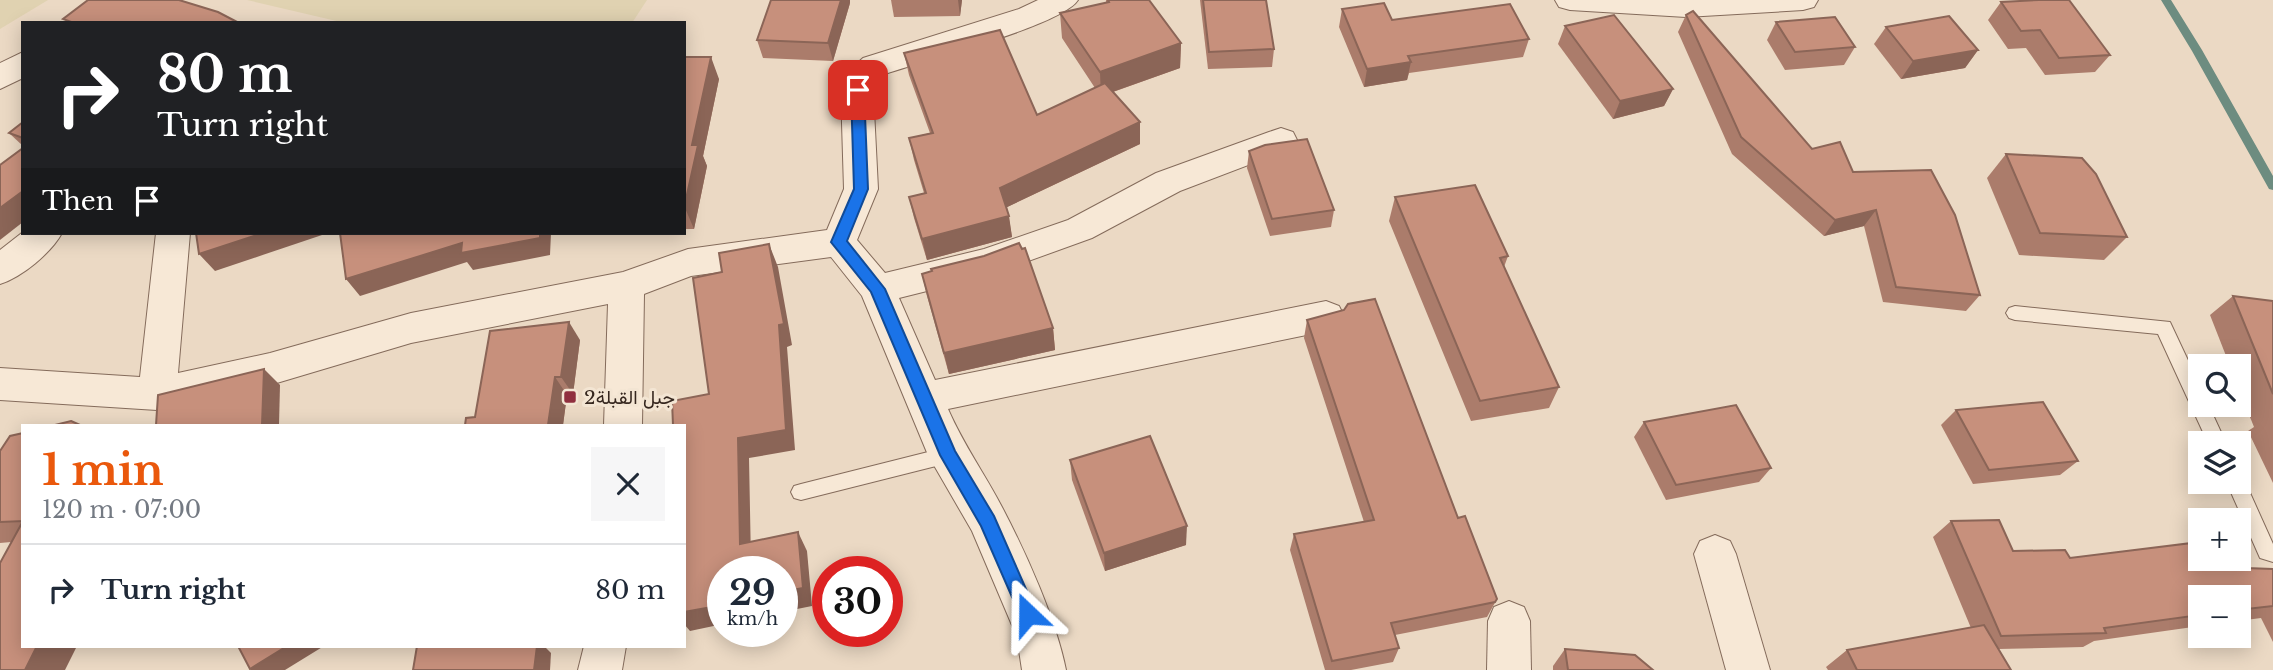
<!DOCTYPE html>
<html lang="en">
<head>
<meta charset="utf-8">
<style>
	body { margin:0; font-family:"Libre Baskerville",Vazirmatn,serif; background:#f6f6f7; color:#1f2937; height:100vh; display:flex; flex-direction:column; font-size:26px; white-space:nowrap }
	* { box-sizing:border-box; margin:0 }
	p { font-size:23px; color:#747a83 }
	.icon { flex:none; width:38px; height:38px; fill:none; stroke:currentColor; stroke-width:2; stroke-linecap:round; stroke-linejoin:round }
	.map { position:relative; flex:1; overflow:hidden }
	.details { position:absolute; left:21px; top:424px; width:665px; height:224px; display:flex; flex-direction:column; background:#fff; border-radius:0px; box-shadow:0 4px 18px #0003 }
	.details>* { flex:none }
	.guide { position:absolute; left:21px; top:21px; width:665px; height:214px; border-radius:0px; box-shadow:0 4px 18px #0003; background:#202124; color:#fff; overflow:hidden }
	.tools { position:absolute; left:2188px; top:354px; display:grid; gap:14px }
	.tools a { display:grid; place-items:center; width:63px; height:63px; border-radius:0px; background:#fff; box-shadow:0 4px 18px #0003; font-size:35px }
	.speed { position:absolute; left:707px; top:556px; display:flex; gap:14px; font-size:35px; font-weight:700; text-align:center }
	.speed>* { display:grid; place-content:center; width:91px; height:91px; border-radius:50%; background:#fff; box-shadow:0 4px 18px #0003; line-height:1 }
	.speed small { font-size:18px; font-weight:400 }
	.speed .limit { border:10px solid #d22; background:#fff; color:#111 }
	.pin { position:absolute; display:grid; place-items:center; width:60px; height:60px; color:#fff; margin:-30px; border-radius:14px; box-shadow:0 4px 10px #0006 }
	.me { position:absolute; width:77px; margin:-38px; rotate:337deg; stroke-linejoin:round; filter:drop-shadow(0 0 5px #0008) }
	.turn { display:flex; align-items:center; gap:24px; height:147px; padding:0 21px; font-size:32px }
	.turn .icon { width:91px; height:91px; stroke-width:2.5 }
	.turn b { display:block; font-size:49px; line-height:60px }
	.then { display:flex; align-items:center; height:66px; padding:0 21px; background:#0003; gap:14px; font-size:26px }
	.round { display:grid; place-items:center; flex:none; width:74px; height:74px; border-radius:0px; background:#f6f6f7 }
	.headline { display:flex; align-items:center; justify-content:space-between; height:119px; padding:0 21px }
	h1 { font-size:42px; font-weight:700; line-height:52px; color:#ea580c }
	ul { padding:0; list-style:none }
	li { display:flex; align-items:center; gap:21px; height:91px; padding:0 21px; border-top:2px solid #e0e1e3 }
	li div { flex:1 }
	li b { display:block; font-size:26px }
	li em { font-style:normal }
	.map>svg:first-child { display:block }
</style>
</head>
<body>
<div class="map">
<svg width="2273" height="670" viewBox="0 0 2273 670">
	<rect width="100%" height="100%" fill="#ebd9c4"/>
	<!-- farmland -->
	<g fill="#e0d2b1">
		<path d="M 0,0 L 48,0 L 0,29 Z"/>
		<path d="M 247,0 L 647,0 L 632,23 L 345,23 Z"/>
	</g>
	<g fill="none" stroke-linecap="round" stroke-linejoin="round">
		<!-- stream -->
		<path fill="#6d8c80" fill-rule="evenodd" d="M 2161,0 L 2171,0 L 2202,50 L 2273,176 L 2273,190 L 2269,189 L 2192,51 Z"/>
		<!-- lane casing -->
		<g stroke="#846b5b" stroke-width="2">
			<g id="lane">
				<path d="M 2015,306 L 2170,322 L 2200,386 L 2200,404 L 2208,404 L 2226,443 L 2208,443 L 2158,334 L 2015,320 L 2009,318 L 2006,313 L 2009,308 Z"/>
				<path d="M 948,447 L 955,449 L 957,455 L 955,461 L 948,463 L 801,500 L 794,498 L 791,492 L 794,486 L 801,484 Z"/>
				<path d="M 2238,474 L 2242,475 L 2273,544 L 2273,562 L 2260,558 L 2226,481 L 2238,481 Z"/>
			</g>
		</g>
		<!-- street casing -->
		<g stroke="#846b5b" stroke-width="2">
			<g id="street">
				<path d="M 1038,0 L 1078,0 C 1063,25 920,62 885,74 L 876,82 L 873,90 L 878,189 L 857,240 L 885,273 L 984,249 L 1068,220 L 1156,173 L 1269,132 L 1281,128 L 1293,132 L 1297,140 L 1293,148 L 1180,191 L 1092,238 L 987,276 L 899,298 L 935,380 L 1326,301 L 1339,306 L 1344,316 L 1339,326 L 1326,331 L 948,409 C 964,446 985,474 1003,509 C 1027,555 1056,620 1066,670 L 1022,670 L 1017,637 L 972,531 L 928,455 L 862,296 L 831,257 L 691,276 L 644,294 L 642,425 L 604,425 L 608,304 L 411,343 L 270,385 L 157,410 L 0,400 L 0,368 L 140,377 L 156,233 L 190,233 L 178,373 L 270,353 L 411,313 L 623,272 L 688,249 L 827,230 L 844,189 L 841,90 L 852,68 L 863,58 L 1019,9 Z"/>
				<path d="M 1555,0 L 1818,0 L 1814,7 L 1803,10 L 1686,17 L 1570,10 L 1559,7 Z"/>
				<path d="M 23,52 L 23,78 L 0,89 L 0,63 Z"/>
				<path d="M 23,232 L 62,233 C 51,253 22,277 0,284 L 0,250 Z"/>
				<path d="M 1715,535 L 1730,541 L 1736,554 L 1770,670 L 1726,670 L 1694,554 L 1700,541 Z"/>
				<path d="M 1509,601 L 1524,607 L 1530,621 L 1531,670 L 1487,670 L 1488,621 L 1494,607 Z"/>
				<path d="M 584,646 L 626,646 L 622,670 L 578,670 Z"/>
			</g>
		</g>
		<!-- lane -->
		<use href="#lane" fill="#f7e8d6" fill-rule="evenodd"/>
		<!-- street -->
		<use href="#street" fill="#f7e8d6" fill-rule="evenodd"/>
	</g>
	<!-- wall -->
	<g fill="#ab7c6b">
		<path d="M 891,0 L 962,0 L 960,16 L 894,17 Z"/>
		<path d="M 1106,0 L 1149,0 L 1181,43 L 1180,68 L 1113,92 L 1140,144 L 1007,207 L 1012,237 L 927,260 L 914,218 L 909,197 L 924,193 L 914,160 L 909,138 L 930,133 L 909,75 L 904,53 L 1037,115 L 1095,88 L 1062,38 L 1060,13 L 1106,3 Z"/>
		<path d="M 1200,0 L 1266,0 L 1274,49 L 1272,67 L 1208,69 Z"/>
		<path d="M 2001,2 L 2110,55 L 2095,72 L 2045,75 L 2026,48 L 2008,49 L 1988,20 Z"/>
		<path d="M 850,3 L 833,61 L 763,58 L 757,40 Z"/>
		<path d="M 1342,9 L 1392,20 L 1529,39 L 1523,57 L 1409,73 L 1407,80 L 1364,87 L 1339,27 Z"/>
		<path d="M 1686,15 L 1812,149 L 1853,172 L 1980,295 L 1966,311 L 1883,302 L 1864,226 L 1824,236 L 1732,154 L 1678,32 Z"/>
		<path d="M 1776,22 L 1855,47 L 1844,65 L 1785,70 L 1767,40 Z"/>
		<path d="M 1565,26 L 1673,89 L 1664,106 L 1613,119 L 1558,44 Z"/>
		<path d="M 1886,27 L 1978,50 L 1965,68 L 1901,79 L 1874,44 Z"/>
		<path d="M 684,57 L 719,79 L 703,156 L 707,166 L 694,229 L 684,229 Z"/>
		<path d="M 23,122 L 23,146 L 9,133 Z"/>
		<path d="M 1249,151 L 1334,210 L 1331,227 L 1270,236 L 1247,168 Z"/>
		<path d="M 2006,154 L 2127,237 L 2104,260 L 2019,255 L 1987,178 Z"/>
		<path d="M 1395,197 L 1508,256 L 1504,267 L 1559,387 L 1549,408 L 1471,421 L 1389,221 Z"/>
		<path d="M 922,274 L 1053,328 L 1055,350 L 949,374 L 927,296 Z"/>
		<path d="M 2233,296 L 2273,301 L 2273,483 L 2248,431 L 2254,427 L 2238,387 L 2238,366 L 2230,366 L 2210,315 Z"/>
		<path d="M 1307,320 L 1458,518 L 1497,599 L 1487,617 L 1395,635 L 1399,648 L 1393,662 L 1351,670 L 1325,670 L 1290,550 L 1294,534 L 1364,522 L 1304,338 Z"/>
		<path d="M 580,340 L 573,394 L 567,395 L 563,425 L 465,425 Z"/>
		<path d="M 1956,410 L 2078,461 L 2060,475 L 1973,484 L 1941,425 Z"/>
		<path d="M 1644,422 L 1771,468 L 1759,482 L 1666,500 L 1634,437 Z"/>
		<path d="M 23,433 L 23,646 L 11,542 L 0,543 L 0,451 Z"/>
		<path d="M 1070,460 L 1186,545 L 1105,571 L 1072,480 Z"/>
		<path d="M 1951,521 L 2013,551 L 2070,558 L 2246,568 L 2273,569 L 2273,642 L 2261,618 L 2238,621 L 2238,597 L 2200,597 L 2200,626 L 2094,641 L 2083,647 L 1998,649 L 2011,670 L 1828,670 L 1826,667 L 1847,650 L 1971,628 L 1933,537 Z"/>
		<path d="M 1565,649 L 1653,670 L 1553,670 L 1553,666 Z"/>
	</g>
	<!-- shaded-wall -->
	<g fill="#8b6557">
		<path d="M 841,0 L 850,0 L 850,3 L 833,61 L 828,43 Z"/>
		<path d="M 958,0 L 962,0 L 960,16 Z"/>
		<path d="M 1181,43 L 1180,68 L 1101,96 L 1100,72 Z"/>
		<path d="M 1978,50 L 1965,68 L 1901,79 L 1913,61 Z"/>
		<path d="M 711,57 L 719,79 L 703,156 L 707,166 L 694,229 L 685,208 L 692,145 Z"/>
		<path d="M 1411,62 L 1407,80 L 1364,87 L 1367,69 Z"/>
		<path d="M 1673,89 L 1664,106 L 1613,119 L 1620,101 Z"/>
		<path d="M 1140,122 L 1140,144 L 1003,209 L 1000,188 Z"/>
		<path d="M 23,191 L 23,222 L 0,240 L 0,208 Z"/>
		<path d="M 1876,210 L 1864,226 L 1824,236 L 1835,220 Z"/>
		<path d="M 1009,216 L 1012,237 L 927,260 L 922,239 Z"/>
		<path d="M 263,233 L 328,233 L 215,271 L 199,254 Z"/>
		<path d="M 540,233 L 551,233 L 550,255 L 473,270 L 467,262 L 360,296 L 346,279 L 462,243 Z"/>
		<path d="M 769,244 L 778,267 L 792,345 L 787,347 L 795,450 L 749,458 L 751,562 L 740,544 L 738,438 Z"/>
		<path d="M 569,322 L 580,340 L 573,394 L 561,377 Z"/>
		<path d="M 1053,328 L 1055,350 L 949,374 L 944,353 Z"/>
		<path d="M 264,369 L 280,385 L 279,425 L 262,425 Z"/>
		<path d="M 555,377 L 567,395 L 563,425 L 548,425 Z"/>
		<path d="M 1187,526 L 1186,545 L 1105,571 L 1104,553 Z"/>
		<path d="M 798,532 L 807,551 L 812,606 L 782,612 L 782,592 Z"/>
		<path d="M 723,605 L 723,624 L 690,631 L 684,624 L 684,612 Z"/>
		<path d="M 37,646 L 77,646 L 65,670 L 25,670 Z"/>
		<path d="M 287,646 L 324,646 L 285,670 L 251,670 L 250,669 Z"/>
		<path d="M 531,646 L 544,646 L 551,653 L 550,670 L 534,670 Z"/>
	</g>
	<!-- building -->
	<g fill="#c7907c" stroke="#8b6557" stroke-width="2">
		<path d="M 88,0 L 179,0 L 218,12 L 239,23 L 74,23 L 63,19 Z"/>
		<path d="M 771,0 L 841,0 L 828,43 L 757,40 Z"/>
		<path d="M 1108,0 L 1149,0 L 1181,43 L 1100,72 L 1060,13 L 1109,2 Z"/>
		<path d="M 1203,0 L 1266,0 L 1274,49 L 1209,52 Z"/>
		<path d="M 2039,0 L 2069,0 L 2110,55 L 2059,58 L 2040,30 L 2021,31 L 2001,2 Z"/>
		<path d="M 1384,3 L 1392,20 L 1510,4 L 1529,39 L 1408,56 L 1411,62 L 1367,69 L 1342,9 Z"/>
		<path d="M 1693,11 L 1812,149 L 1840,142 L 1853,172 L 1931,170 L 1955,215 L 1980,295 L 1896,287 L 1876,210 L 1835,220 L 1741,137 L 1686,15 Z"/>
		<path d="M 1614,15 L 1673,89 L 1620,101 L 1565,26 Z"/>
		<path d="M 1949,16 L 1978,50 L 1913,61 L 1886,27 Z"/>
		<path d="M 1835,17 L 1855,47 L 1795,52 L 1776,22 Z"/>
		<path d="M 1000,30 L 1037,115 L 1105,83 L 1140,122 L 1000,188 L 1009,216 L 922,239 L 909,197 L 926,193 L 909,138 L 933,133 L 904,53 Z"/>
		<path d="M 684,57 L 711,57 L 692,145 L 698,145 L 684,208 Z"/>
		<path d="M 23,122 L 23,138 L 9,133 Z"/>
		<path d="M 1307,139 L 1334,210 L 1272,219 L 1249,151 L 1265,145 Z"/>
		<path d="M 23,148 L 23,191 L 0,208 L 0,165 Z"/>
		<path d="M 2006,154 L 2082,158 L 2096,174 L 2127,237 L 2040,233 Z"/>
		<path d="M 1475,185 L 1508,256 L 1500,258 L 1559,387 L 1480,401 L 1395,197 Z"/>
		<path d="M 196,233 L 263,233 L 199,254 Z"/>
		<path d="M 340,233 L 540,233 L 540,238 L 461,253 L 462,243 L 346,279 Z"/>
		<path d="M 1019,243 L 1022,249 L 1025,248 L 1053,328 L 944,353 L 922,274 L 932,271 L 931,269 L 984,256 Z"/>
		<path d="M 769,244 L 784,324 L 779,325 L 786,430 L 738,438 L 740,544 L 798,532 L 803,588 L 782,592 L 782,572 L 723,572 L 723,605 L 684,612 L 684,425 L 673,425 L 672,401 L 709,394 L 693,278 L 722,272 L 719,253 Z"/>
		<path d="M 2233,296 L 2273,301 L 2273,394 Z"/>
		<path d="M 1375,299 L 1458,518 L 1465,516 L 1497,599 L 1495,602 L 1391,623 L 1399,648 L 1332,661 L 1294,534 L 1374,520 L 1307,320 L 1344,310 L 1348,304 Z"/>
		<path d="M 569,322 L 561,377 L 555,377 L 548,425 L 465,425 L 466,418 L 475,417 L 490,331 Z"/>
		<path d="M 264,369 L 262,425 L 156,425 L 158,395 Z"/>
		<path d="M 2043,402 L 2078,461 L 1989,470 L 1956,410 Z"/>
		<path d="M 1736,405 L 1771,468 L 1676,485 L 1644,422 Z"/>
		<path d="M 71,421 L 80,425 L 55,425 Z"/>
		<path d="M 23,433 L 23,646 L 37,646 L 25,670 L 0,670 L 0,563 L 23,521 L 0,522 L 0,451 L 10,436 Z"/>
		<path d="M 1150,436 L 1187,526 L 1104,553 L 1070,460 Z"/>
		<path d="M 1999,520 L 2013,551 L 2065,550 L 2070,558 L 2200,542 L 2200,558 L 2238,558 L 2238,557 L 2246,568 L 2273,569 L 2273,606 L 2238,610 L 2238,597 L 2200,597 L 2200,615 L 2104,628 L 2106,633 L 2001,636 L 1951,521 Z"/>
		<path d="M 1984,625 L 2011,670 L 1857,670 L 1847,650 Z"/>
		<path d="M 238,646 L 287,646 L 250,669 Z"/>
		<path d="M 417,646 L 537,646 L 534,670 L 413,670 Z"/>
		<path d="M 1565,649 L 1635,655 L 1653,670 L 1568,670 Z"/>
	</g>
	<!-- route -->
	<path fill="#1a73e8" stroke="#114b97" stroke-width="2" d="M 858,85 L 864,90 L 868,189 L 847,241 L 885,289 L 955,451 L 994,516 L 1037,614 L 1035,620 L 1028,623 L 1022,620 L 981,526 L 940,455 L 871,292 L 831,242 L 854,189 L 851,90 Z"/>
	<!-- markers -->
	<rect fill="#902f3e" stroke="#f3e5d3" stroke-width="2.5" x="563" y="390" width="14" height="14" rx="3.5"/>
	<g text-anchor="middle" stroke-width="6" stroke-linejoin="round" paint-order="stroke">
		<!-- poi labels -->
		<g font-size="19" fill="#35261e" stroke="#f3e5d3" text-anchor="start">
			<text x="584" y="404">جبل القبلة2</text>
		</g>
	</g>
</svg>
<div class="tools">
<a><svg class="icon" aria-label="search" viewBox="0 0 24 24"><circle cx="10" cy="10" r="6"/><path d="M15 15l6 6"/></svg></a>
<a><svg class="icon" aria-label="layers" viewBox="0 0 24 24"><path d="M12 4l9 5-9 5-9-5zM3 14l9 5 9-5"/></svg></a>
<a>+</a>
<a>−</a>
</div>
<div class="speed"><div>29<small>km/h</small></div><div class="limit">30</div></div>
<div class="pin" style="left:858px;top:90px;background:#d93025"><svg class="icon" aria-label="arrive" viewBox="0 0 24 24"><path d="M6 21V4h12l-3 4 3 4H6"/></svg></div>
<svg class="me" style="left:1028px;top:614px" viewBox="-20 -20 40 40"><path d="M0-17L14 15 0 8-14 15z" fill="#1a73e8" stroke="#fff" stroke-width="4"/></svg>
<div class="guide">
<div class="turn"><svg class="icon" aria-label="right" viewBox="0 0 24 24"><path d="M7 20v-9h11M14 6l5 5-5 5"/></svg><div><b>80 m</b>Turn right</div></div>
<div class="then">Then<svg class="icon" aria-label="arrive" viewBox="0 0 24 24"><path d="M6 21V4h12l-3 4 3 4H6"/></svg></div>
</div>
<section class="details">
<div class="headline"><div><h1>1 min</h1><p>120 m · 07:00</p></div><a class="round"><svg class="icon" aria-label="close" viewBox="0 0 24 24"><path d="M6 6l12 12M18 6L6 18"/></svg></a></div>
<ul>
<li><svg class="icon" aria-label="right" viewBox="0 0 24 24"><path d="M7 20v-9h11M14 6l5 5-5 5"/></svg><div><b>Turn right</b></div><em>80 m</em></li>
</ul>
</section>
</div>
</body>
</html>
